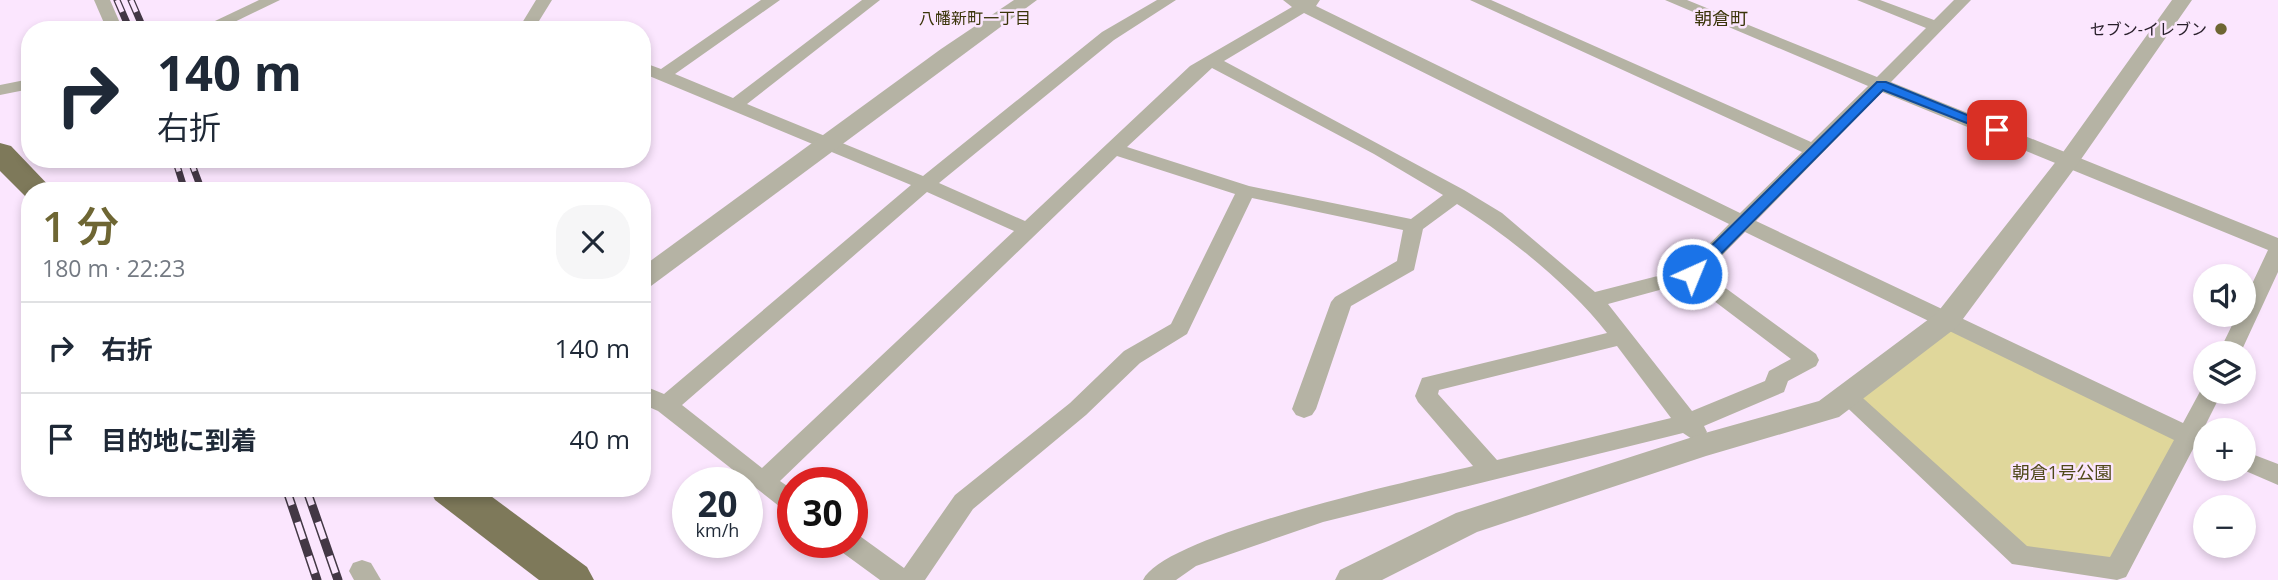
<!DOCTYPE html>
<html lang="ja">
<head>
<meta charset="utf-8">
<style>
	body { margin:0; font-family:"Open Sans","Noto Sans JP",sans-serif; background:#f6f6f7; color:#1f2937; height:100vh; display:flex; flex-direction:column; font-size:26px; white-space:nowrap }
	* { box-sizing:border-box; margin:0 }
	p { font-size:23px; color:#747a83 }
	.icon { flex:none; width:38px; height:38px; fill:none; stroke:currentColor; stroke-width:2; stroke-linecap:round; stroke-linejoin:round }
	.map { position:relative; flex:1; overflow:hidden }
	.side { position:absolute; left:21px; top:182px; width:630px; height:315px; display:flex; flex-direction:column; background:#fff; border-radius:28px; box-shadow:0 4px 10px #0003 }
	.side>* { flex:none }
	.hud { position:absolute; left:21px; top:21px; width:630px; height:147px; border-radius:28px; box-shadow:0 4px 10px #0003; background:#fff; color:#1f2937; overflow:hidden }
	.fabs { position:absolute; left:2193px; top:264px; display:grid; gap:14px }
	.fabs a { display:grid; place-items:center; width:63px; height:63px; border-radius:50%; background:#fff; box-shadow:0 4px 10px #0003; font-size:35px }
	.speed { position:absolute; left:672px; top:467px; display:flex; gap:14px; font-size:35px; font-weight:700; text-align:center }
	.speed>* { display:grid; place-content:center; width:91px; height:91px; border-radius:50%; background:#fff; box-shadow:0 4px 10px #0003; line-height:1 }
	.speed small { font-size:18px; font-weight:400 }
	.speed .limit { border:10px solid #d22; background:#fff; color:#111 }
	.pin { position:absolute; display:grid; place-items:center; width:60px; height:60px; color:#fff; margin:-30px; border-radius:14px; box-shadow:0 4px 10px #0006 }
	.me { position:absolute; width:77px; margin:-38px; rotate:44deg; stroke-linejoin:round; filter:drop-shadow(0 0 5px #0008) }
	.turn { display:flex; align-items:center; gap:24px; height:147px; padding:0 21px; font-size:32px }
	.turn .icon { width:91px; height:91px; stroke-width:2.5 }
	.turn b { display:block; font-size:49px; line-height:60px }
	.round { display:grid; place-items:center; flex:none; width:74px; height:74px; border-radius:28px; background:#f6f6f7 }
	.head { display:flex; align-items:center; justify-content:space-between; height:119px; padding:0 21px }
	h1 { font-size:42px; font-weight:600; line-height:52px; color:#6e6633 }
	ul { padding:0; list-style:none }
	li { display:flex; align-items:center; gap:21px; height:91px; padding:0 21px; border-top:2px solid #e0e1e3 }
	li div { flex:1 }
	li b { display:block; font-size:26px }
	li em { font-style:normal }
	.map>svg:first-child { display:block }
</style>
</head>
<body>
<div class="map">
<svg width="2278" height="580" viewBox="0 0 2278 580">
	<rect width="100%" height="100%" fill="#fbe6fe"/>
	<!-- green -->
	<path fill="#e0d79b" d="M 1947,320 L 2189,438 L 2117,569 L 2021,556 L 1846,396 Z"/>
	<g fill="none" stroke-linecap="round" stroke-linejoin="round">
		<!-- minor -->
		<g fill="#b5b3a4" fill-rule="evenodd">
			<path d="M 94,0 L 110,0 L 123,30 L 107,30 Z"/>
			<path d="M 259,0 L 280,0 L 218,30 L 196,30 Z"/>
			<path d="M 536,0 L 552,0 L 539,21 L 554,30 L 532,30 L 522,23 Z"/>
			<path d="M 761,0 L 780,0 L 675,74 L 733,98 L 862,0 L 880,0 L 747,104 L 923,176 L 1102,32 L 1157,0 L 1176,0 L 1114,40 L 939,183 L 1025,221 L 1190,66 L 1292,7 L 1283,0 L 1320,0 L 1316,6 L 1740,213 L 1802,152 L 1470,0 L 1491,0 L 1811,142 L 1868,86 L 1665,0 L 1687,0 L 1877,77 L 1926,28 L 1857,0 L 1880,0 L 1934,20 L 1954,0 L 1971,0 L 1891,82 L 2278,238 L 2278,272 L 2240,354 L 2218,354 L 2237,315 L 2244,315 L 2244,301 L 2268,250 L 1882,92 L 1756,221 L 2183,423 L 2203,386 L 2205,392 L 2222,392 L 2202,432 L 2205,433 L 2205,453 L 2193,449 L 2126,577 L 2117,580 L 2012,564 L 1835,396 L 1838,390 L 1846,387 L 1854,390 L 2027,546 L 2110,557 L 2174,440 L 1745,232 L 1705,273 L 1816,354 L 1819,360 L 1816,366 L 1788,381 L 1784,392 L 1704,426 L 1707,432 L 1703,438 L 1695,441 L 1683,433 L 1323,522 L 1196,566 L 1176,580 L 1143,580 C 1165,534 1416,480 1473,466 L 1418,402 L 1415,396 L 1422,378 L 1607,333 C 1572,287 1506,234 1457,204 L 1423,229 L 1414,270 L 1351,306 L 1316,409 L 1312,415 L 1304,418 L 1296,415 L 1292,409 L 1331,302 L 1335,297 L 1397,261 L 1403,230 L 1252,198 L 1187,334 L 1140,363 L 1086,415 L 973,509 L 925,580 L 880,580 L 839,550 L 836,542 L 852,542 L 852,533 L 857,534 L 904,568 L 955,495 L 1070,403 L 1124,351 L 1171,324 L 1235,194 L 1117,156 L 780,481 L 793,490 L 793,513 L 784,510 L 658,411 L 642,404 L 642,385 L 664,394 L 911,185 L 642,73 L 642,62 L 661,69 ZM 1304,13 L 1676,198 L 1729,224 L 1685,269 L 1595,292 L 1502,213 L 1464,190 L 1224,61 ZM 1212,68 L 1374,154 L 1443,195 L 1411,219 L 1249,186 L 1127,147 ZM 927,192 L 1014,231 L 762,468 L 682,405 ZM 1689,282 L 1791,359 L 1769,371 L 1765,381 L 1692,411 L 1608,304 ZM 1617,346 L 1671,418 L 1497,460 L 1438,394 L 1439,390 Z"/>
			<path d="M 30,79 L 30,89 L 0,95 L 0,85 Z"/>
			<path d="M 2244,451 L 2278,464 L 2278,485 L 2241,469 L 2244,469 Z"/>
			<path d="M 362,560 L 371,563 L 381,580 L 354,580 L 349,571 L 353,563 Z"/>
		</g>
		<!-- tertiary -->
		<g fill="#b5b3a4" fill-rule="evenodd">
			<path d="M 1014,0 L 1037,0 L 651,286 L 642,289 L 642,267 L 941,49 Z"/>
			<path d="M 2172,0 L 2192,0 L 2077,165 L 1957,327 L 1839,417 L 1706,456 L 1477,532 L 1382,580 L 1335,580 L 1340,570 L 1456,513 L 1705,433 L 1819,401 L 1937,313 L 2061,155 Z"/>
		</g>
		<!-- trunk -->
		<g fill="#7e795a" fill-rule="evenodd">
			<path d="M 0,143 L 11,146 L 54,191 L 30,191 L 30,199 L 27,198 L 0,171 Z"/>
			<path d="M 429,488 L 480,488 L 587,567 L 594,580 L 539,580 L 435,500 Z"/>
		</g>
		<!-- rail-far1 casing -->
		<g stroke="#433845" stroke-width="7">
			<g id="rail-far1">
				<path d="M 117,0 L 130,30"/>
				<path d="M 131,0 L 144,30"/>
				<path d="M 175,159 L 185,191"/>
				<path d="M 190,159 L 202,191"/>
			</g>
		</g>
		<!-- rail casing -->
		<g stroke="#433845" stroke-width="9">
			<g id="rail">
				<path d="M 286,488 L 317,580"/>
				<path d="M 306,488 L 338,580"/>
			</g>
		</g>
		<!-- rail-far1 -->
		<use href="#rail-far1" stroke="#fbe6fe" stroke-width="4.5" stroke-dasharray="13" stroke-linecap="butt"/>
		<!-- rail -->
		<use href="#rail" stroke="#fbe6fe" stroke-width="6" stroke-dasharray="18" stroke-linecap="butt"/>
	</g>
	<!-- route -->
	<path fill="#1a73e8" stroke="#114b97" stroke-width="2" d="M 1877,82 L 1886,82 L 2004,130 L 1992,133 L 1883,90 L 1698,277 L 1687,277 L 1687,270 Z"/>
	<!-- markers -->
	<circle fill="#6e6633" stroke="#fbe6fe" stroke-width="2.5" cx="2221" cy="29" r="7"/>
	<g text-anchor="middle" stroke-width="5" stroke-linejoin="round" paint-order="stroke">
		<!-- far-neighbourhood labels -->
		<g font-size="16" fill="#3a3409" stroke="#fbe6fe">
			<text x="975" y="24">八幡新町一丁目</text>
		</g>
		<!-- far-poi labels -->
		<g font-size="16" fill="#271e29" stroke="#fbe6fe" text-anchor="end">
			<text x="2207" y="35">セブン-イレブン</text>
		</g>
		<!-- far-quarter labels -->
		<g font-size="18" fill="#3a3409" stroke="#fbe6fe">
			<text x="1721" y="25">朝倉町</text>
		</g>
		<!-- park labels -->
		<g font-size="18" fill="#4f4819" stroke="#fbe6fe">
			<text x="2062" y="479">朝倉1号公園</text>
		</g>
	</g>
</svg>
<div class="fabs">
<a><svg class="icon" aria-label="sound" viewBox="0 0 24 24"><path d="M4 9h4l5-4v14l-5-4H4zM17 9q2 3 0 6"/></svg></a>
<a><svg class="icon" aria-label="layers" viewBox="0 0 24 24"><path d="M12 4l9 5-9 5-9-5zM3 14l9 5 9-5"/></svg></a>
<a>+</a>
<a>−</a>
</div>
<div class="speed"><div>20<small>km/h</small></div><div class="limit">30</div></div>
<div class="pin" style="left:1997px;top:130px;background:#d93025"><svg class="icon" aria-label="arrive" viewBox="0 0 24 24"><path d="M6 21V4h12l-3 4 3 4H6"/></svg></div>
<svg class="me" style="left:1692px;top:274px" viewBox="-20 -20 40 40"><circle r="17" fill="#1a73e8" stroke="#fff" stroke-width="3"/><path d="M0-11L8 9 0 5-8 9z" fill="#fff"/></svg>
<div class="hud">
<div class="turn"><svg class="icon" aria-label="right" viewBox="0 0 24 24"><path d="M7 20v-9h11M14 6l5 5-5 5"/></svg><div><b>140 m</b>右折</div></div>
</div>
<section class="side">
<div class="head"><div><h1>1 分</h1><p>180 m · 22:23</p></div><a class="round"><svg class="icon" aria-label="close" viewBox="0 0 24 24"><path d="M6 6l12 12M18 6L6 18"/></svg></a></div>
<ul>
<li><svg class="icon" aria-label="right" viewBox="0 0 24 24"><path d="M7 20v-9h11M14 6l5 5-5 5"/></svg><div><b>右折</b></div><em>140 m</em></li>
<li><svg class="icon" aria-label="arrive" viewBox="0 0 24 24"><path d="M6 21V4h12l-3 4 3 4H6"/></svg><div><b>目的地に到着</b></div><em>40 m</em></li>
</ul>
</section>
</div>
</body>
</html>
